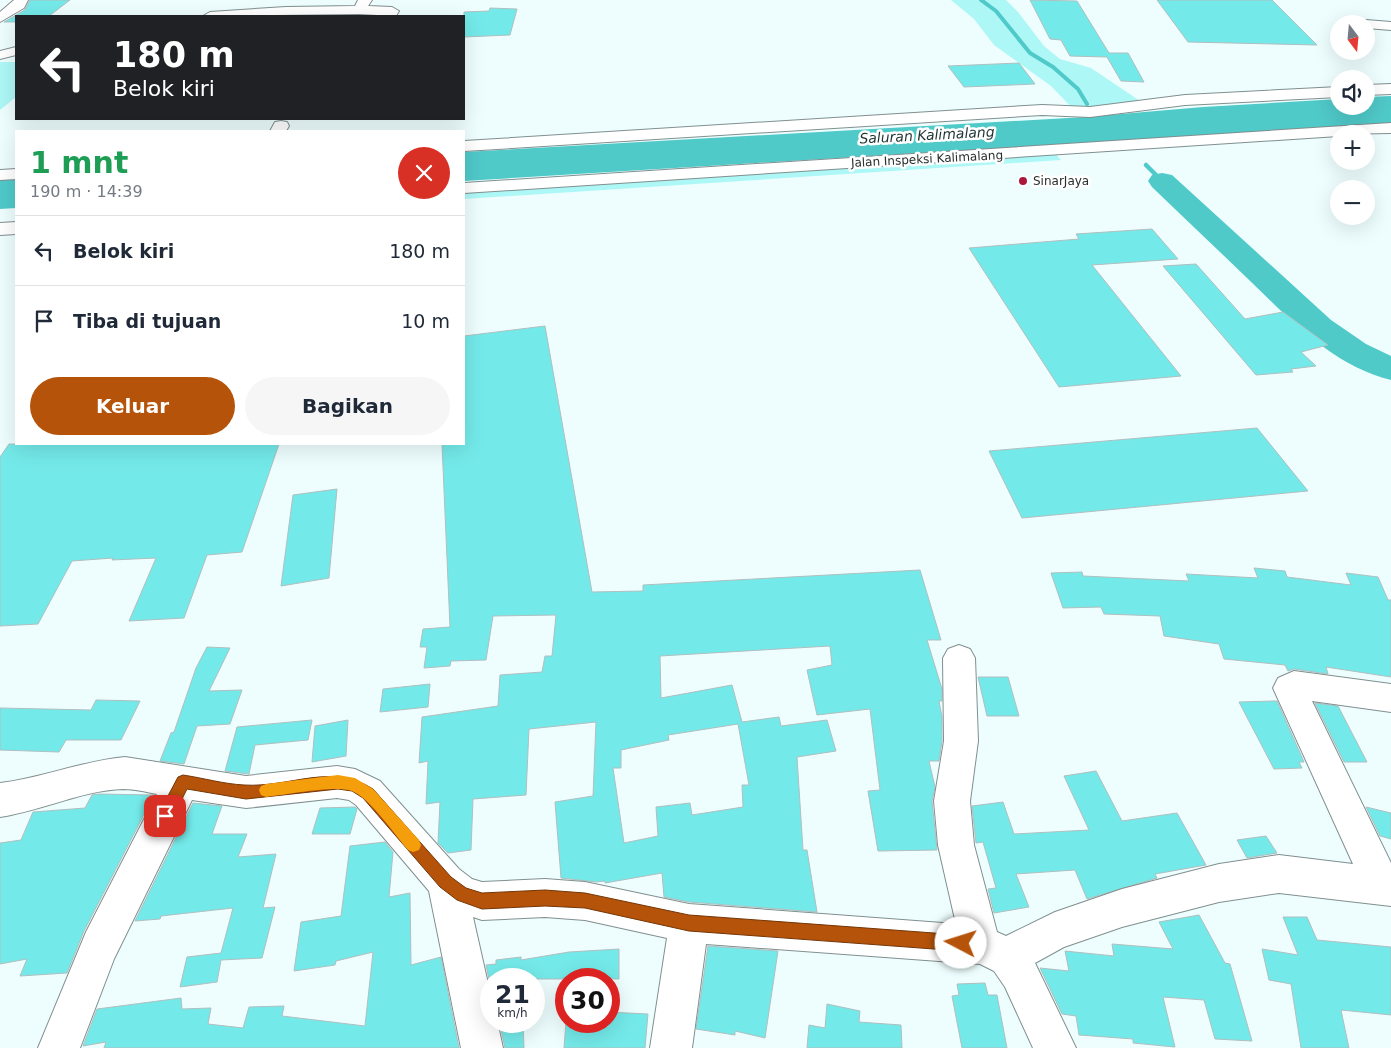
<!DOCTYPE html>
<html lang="id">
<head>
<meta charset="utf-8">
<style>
	body { margin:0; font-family:"DejaVu Sans",sans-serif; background:#f6f6f7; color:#1f2937; height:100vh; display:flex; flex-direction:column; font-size:19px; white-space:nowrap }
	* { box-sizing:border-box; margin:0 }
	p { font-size:16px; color:#747a83 }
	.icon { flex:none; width:28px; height:28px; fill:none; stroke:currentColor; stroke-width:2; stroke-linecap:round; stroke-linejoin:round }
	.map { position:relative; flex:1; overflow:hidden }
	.panel { position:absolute; left:15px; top:130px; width:450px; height:315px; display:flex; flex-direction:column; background:#fff; border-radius:0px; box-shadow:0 5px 20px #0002 }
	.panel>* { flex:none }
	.banner { position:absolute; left:15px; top:15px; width:450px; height:105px; border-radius:0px; box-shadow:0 5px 20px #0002; background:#202124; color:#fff; overflow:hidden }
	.needle { width:32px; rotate:164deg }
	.controls { position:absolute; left:1330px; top:15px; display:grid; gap:10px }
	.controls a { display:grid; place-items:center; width:45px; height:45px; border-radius:50%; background:#fff; box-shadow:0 5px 20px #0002; font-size:25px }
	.speed { position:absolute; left:480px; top:968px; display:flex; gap:10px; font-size:25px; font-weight:700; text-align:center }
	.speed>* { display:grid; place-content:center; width:65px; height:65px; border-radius:50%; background:#fff; box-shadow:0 5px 20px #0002; line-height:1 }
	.speed small { font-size:12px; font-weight:400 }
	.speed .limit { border:8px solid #d22; background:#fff; color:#111 }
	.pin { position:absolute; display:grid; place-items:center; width:42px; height:42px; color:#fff; margin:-21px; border-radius:10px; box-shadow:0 2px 8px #0006 }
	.me { position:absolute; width:55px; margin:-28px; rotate:275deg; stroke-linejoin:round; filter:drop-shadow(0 0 4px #0008) }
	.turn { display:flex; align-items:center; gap:18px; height:105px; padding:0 15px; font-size:22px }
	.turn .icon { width:65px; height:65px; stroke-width:2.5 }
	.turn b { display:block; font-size:35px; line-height:42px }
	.round { display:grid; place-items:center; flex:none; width:52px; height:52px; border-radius:26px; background:#f6f6f7 }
	.overview { display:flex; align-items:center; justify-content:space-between; height:85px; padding:0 15px }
	h1 { font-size:30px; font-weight:700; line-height:38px; color:#1e9e55 }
	.primary-button { display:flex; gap:10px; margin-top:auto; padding:10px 15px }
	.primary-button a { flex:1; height:58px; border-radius:30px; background:#b45309; color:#fff; font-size:20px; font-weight:700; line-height:58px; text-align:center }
	.primary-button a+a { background:#f6f6f7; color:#1f2937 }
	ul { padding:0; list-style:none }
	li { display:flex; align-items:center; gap:15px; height:70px; padding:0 15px; border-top:1px solid #e0e1e3 }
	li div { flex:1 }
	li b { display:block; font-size:19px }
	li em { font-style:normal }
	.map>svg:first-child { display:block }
</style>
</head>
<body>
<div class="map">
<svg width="1391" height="1048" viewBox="0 0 1391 1048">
	<rect width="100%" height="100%" fill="#eefefe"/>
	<!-- green -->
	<g fill="#aef7f7">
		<path d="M 951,0 L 1006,0 L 1018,12 L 1044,46 L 1060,59 L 1091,68 L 1143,103 L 1075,111 L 1051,86 L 994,45 L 974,19 Z"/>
		<path d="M 0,62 L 16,62 L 16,97 L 0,110 Z"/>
		<path d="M 1053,151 L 1061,160 L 464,199 L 464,188 Z"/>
	</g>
	<!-- water -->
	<g fill="#50c9c9">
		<path d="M 1391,96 L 1391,124 L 464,181 L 464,152 L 1086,117 L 1203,107 L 1339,99 L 1339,106 L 1366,106 L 1366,97 Z"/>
		<path d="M 16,179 L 16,208 L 0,209 L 0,180 Z"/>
	</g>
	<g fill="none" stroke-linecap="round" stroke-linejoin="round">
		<!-- stream-far1 -->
		<path stroke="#50c9c9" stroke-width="4" d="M 981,0 L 996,11 L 1030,53 L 1053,67 L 1078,89 L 1087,104"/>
		<!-- stream -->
		<path stroke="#50c9c9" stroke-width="4.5" d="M 1146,165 L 1162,181"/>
		<!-- river -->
		<path fill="#50c9c9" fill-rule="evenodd" d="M 1162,173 L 1172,175 L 1331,320 L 1366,344 L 1391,356 L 1391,380 C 1331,365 1289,318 1246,277 C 1215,247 1183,217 1152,187 L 1148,181 L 1152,175 Z"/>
	</g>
	<!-- building -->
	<g fill="#74e9e9" stroke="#b0bfbf" fill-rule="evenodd">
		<path d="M 30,0 L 70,0 L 49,16 L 16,16 L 16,22 L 4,22 L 25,10 Z"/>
		<path d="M 1030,0 L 1077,1 L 1109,53 L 1128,53 L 1144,82 L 1121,81 L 1107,57 L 1070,56 L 1061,40 L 1050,39 Z"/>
		<path d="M 1157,0 L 1272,0 L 1317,45 L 1188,42 Z"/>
		<path d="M 490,8 L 517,9 L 510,35 L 464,37 L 464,12 L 489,11 Z"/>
		<path d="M 1019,63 L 1035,84 L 964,87 L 948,66 Z"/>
		<path d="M 1152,229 L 1178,259 L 1092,265 L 1181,376 L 1059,387 L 969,248 L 1079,239 L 1076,234 Z"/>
		<path d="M 1196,264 L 1245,319 L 1283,312 L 1328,345 L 1301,352 L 1316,366 L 1291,369 L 1293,372 L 1256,375 L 1163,266 Z"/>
		<path d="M 545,326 L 592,592 L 643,591 L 643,585 L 920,570 L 941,640 L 927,640 L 942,689 L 942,701 L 939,701 L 942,717 L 942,741 L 939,761 L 929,761 L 935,787 L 932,801 L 937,850 L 878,851 L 868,791 L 880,790 L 870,709 L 817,715 L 807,670 L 832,665 L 830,646 L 660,656 L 661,698 L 732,685 L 742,722 L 779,717 L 781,726 L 827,720 L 836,751 L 797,757 L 803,850 L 807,850 L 817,912 L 689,902 L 664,897 L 662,873 L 605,883 L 605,881 L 596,882 L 561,878 L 555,802 L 593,796 L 596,722 L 529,729 L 526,795 L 473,799 L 471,850 L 448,853 L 438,843 L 440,802 L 426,804 L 428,761 L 419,763 L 422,717 L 498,706 L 500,675 L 542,672 L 545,656 L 552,656 L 556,615 L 493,616 L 486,660 L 451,661 L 450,666 L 424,668 L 427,647 L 420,647 L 423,629 L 450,627 L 442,444 L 464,444 L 464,336 ZM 738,724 L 749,785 L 742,785 L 743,807 L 692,815 L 690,803 L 656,807 L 658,836 L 624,843 L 613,768 L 621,768 L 621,750 L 669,740 L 668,735 Z"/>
		<path d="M 1257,428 L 1308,491 L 1022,518 L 989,451 Z"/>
		<path d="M 9,444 L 279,444 L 242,552 L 207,555 L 184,618 L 129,621 L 156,558 L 112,560 L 113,558 L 72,561 L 38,624 L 0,626 L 0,457 Z"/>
		<path d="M 337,489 L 329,578 L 281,586 L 293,495 Z"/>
		<path d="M 1254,568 L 1285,571 L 1287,577 L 1351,585 L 1346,573 L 1378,577 L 1388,600 L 1391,600 L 1391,677 L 1326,667 L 1328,674 L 1294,669 L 1288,671 L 1285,665 L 1224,659 L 1219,644 L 1164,636 L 1160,616 L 1104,614 L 1101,607 L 1063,608 L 1051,573 L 1082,572 L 1083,576 L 1189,581 L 1186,574 L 1258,578 Z"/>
		<path d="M 207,647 L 230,648 L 209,691 L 242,690 L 230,724 L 197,726 L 184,764 L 160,761 L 171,733 L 174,732 L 196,668 Z"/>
		<path d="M 978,677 L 1008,677 L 1019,716 L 987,716 Z"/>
		<path d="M 430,684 L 428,707 L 380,712 L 383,689 Z"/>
		<path d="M 96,700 L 140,701 L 121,740 L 66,740 L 59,752 L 0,750 L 0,708 L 91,710 Z"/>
		<path d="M 1274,701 L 1277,701 L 1304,762 L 1299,762 L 1302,768 L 1274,769 L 1239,702 Z"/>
		<path d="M 1315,703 L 1338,706 L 1367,762 L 1344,762 Z"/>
		<path d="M 312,720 L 308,740 L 255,745 L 249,774 L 225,771 L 237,727 Z"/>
		<path d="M 348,720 L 346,756 L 312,762 L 315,726 Z"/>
		<path d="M 1096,771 L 1122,821 L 1177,813 L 1206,865 L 1155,874 L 1157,878 L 1087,899 L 1075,870 L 1016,874 L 1029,907 L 994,913 L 988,889 L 996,888 L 983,842 L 976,843 L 972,806 L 1003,802 L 1014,834 L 1089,830 L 1064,776 Z"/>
		<path d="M 100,794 L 154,795 L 84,931 L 67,973 L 20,976 L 27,959 L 0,964 L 0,843 L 21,840 L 33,812 L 85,808 L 92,795 Z"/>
		<path d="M 193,803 L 222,806 L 212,834 L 247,834 L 238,857 L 276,854 L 263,908 L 275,907 L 262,958 L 221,960 L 217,982 L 180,987 L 187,957 L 221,953 L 233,908 L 161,916 L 160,919 L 135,921 Z"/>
		<path d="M 355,807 L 357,809 L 350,834 L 312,834 L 320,808 Z"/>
		<path d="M 1366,807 L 1391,813 L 1391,839 L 1380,836 Z"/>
		<path d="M 1266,836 L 1277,853 L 1247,858 L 1237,840 Z"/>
		<path d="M 385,842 L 393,852 L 389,897 L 410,893 L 411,965 L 441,957 L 459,1048 L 104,1048 L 106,1042 L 83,1046 L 97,1009 L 181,998 L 182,1009 L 211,1008 L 208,1024 L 243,1028 L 249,1007 L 284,1006 L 282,1016 L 365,1026 L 373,952 L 336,961 L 335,965 L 294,971 L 301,922 L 341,916 L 350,846 Z"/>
		<path d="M 1199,915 L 1225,963 L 1230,964 L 1252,1041 L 1215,1039 L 1204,1000 L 1163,997 L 1175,1047 L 1133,1043 L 1133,1039 L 1079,1035 L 1076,1016 L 1062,1014 L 1040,968 L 1069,971 L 1065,951 L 1114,956 L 1112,944 L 1173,949 L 1159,922 Z"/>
		<path d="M 1283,917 L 1307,917 L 1317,940 L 1391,947 L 1391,1015 L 1341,1010 L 1349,1048 L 1301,1048 L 1291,984 L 1269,980 L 1262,949 L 1298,955 Z"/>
		<path d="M 708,946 L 778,951 L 765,1038 L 735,1031 L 735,1035 L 696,1029 Z"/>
		<path d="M 619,949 L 619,979 L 489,979 L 486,965 L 496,964 L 496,960 L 521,957 L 521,960 L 569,952 Z"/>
		<path d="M 985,983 L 988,995 L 997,995 L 1007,1048 L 962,1048 L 952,996 L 959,995 L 957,984 Z"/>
		<path d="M 827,1004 L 860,1011 L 859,1022 L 901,1025 L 902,1048 L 807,1048 L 809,1025 L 825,1028 Z"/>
		<path d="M 609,1012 L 648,1014 L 645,1048 L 564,1048 L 566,1021 L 609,1021 Z"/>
		<path d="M 499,1021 L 523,1021 L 524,1048 L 505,1048 Z"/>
	</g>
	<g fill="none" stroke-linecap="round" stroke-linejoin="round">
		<!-- street casing -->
		<g stroke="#808f8f" stroke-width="2">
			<g id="street">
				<path d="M 14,0 L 28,0 L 24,8 L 0,22 L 0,12 Z"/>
				<path d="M 358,0 L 372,0 L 368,6 L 392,7 L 399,11 L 396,16 L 359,14 L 203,16 L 210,12 L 286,7 L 355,6 Z"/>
				<path d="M 1366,20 L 1391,22 L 1391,30 L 1366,28 L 1366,24 L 1359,24 Z"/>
				<path d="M 16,47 L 16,55 L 0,59 L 0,51 Z"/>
				<path d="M 1391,84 L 1391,94 L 1366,95 L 1366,85 Z"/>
				<path d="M 1339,87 L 1339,97 L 1185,105 L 1090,117 L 1042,115 L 464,151 L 464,141 L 1042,105 L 1090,107 L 1185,95 Z"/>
				<path d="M 281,121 L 287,122 L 289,126 L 286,131 L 270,131 L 275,122 Z"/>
				<path d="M 16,169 L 16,179 L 0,180 L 0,170 Z"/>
				<path d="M 959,645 L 970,649 L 975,658 L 978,741 L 970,801 L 974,845 L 997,932 L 1006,936 L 1055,912 L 1122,889 L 1219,864 L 1279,855 L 1353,864 L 1273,688 L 1278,678 L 1294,671 L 1391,684 L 1391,712 L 1312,701 L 1391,863 L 1391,906 L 1279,893 L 1219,902 L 1122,927 L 1064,947 L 1035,963 L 1076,1048 L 1033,1048 L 1005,987 L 994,971 L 980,964 L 706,944 L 692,1048 L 650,1048 L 667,938 L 585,920 L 545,917 L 482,920 L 473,917 L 491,997 L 491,1021 L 497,1021 L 503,1048 L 461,1048 L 429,891 L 356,805 L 349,800 L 337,798 L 246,808 L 192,800 L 114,959 L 80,1048 L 38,1048 L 86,932 L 157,794 C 147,792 134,789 123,789 C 84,790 41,811 0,817 L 0,783 C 42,778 82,761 125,757 L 246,776 L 337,766 L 355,769 L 380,781 L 459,869 L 472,879 L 482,882 L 545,879 L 585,882 L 689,904 L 956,924 L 938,845 L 934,801 L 944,741 L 943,658 L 948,649 Z"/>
			</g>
		</g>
		<!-- primary casing -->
		<g stroke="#808f8f" stroke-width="2">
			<g id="primary">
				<path d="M 1391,123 L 1391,133 L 1339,134 L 1339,136 L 464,193 L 464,183 Z"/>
				<path d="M 16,222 L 16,234 L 0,235 L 0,223 Z"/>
			</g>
		</g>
		<!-- street -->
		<use href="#street" fill="#fff" fill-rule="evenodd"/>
		<!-- primary -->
		<use href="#primary" fill="#fff" fill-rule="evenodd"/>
	</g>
	<!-- route -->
	<path fill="#b45309" stroke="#753606" d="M 183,775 C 203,778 224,784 244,785 C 290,788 331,762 373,789 L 451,877 L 466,888 L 482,893 L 545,890 L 585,893 L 689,915 L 961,935 L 967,938 L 969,943 L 967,949 L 961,951 L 689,931 L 585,908 L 545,906 L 482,909 L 457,900 L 440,887 L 363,798 L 352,791 L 338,789 L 246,799 L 187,789 L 171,821 L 165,823 L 160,821 L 158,816 L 160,811 L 178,777 Z"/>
	<!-- slow -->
	<path fill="#f59e0b" d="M 338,775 L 355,778 L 373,789 L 419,840 L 421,845 L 419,850 L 413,852 L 408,850 C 395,835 370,798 352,791 C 334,785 286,795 266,797 L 261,795 L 259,790 L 261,786 L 266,784 Z"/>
	<!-- markers -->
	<circle fill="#ac173c" stroke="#fff" stroke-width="2" cx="1023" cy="181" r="5"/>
	<g text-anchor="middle" stroke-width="5" stroke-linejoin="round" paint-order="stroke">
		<!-- far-street labels -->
		<g font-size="12" fill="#282e2d" stroke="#fff">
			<text transform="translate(927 159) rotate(-3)" y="4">Jalan Inspeksi Kalimalang</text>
		</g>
		<!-- far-poi labels -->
		<g font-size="12" fill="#282e2d" stroke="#fff" text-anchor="start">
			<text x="1033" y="185">SinarJaya</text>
		</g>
		<!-- far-water labels -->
		<g font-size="14" font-style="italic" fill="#1e3433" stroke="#fff">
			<text transform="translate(927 135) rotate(-3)" y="5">Saluran Kalimalang</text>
		</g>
	</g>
</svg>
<div class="controls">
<a><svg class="needle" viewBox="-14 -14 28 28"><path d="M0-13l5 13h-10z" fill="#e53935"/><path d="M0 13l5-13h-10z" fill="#747a83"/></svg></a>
<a><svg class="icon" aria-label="sound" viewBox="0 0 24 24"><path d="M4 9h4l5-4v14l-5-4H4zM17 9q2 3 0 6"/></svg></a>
<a>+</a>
<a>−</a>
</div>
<div class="speed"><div>21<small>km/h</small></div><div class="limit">30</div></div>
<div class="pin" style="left:165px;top:816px;background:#d93025"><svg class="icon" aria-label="arrive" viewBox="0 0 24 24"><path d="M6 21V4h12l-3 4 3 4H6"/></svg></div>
<svg class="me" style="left:961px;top:943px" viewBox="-20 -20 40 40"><circle r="19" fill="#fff"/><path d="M0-13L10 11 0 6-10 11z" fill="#b45309"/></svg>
<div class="banner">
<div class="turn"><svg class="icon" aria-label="left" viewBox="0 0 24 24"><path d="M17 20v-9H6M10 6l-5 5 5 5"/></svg><div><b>180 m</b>Belok kiri</div></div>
</div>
<section class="panel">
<div class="overview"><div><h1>1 mnt</h1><p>190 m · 14:39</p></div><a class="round" style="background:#d93025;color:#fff"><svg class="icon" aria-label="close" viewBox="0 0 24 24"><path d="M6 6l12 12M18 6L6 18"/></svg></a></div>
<ul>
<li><svg class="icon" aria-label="left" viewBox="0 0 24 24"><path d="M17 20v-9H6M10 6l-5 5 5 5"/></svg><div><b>Belok kiri</b></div><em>180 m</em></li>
<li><svg class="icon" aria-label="arrive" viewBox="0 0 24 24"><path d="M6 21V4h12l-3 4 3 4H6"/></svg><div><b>Tiba di tujuan</b></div><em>10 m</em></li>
</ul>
<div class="primary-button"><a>Keluar</a><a>Bagikan</a></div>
</section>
</div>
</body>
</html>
